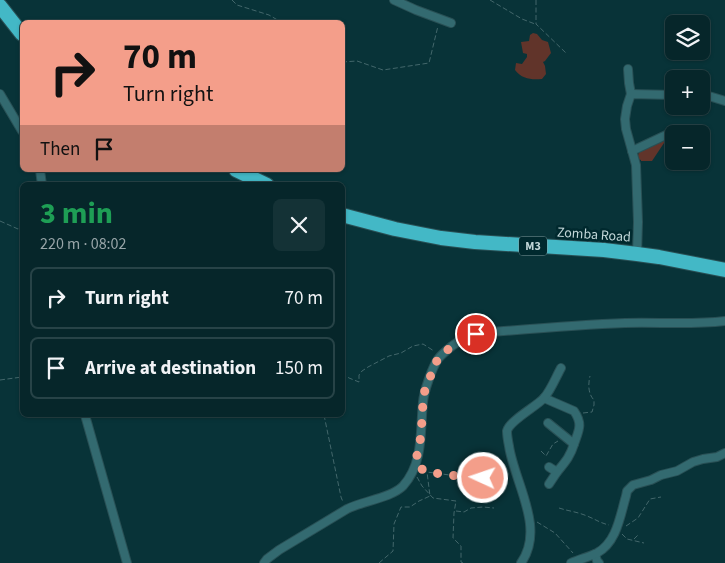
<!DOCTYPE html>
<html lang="en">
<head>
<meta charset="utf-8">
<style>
	body { margin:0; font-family:"Source Sans 3",sans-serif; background:#143236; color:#f1f3f6; height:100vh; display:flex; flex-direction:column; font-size:19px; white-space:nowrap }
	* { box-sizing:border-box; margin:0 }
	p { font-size:16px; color:#98a5a8 }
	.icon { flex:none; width:28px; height:28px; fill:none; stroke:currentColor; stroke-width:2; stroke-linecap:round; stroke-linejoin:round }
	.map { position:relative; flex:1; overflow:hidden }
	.panel { position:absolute; left:20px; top:182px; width:325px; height:235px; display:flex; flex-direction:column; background:#06262a; border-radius:8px; box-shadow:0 1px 4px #0004,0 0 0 1px #274347 }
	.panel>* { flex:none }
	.top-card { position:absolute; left:20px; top:20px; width:325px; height:152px; border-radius:8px; box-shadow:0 1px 4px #0004,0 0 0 1px #274347; background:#f49e8a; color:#111; overflow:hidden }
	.tools { position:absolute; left:665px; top:15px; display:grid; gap:10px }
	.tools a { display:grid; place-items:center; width:45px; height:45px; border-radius:8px; background:#06262a; box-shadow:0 1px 4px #0004,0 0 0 1px #274347; font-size:25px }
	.pin { position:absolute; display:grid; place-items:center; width:42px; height:42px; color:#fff; margin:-21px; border:2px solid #fff; border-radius:50%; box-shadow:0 1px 5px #0007 }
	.me { position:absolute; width:55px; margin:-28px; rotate:273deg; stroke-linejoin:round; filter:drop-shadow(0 0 4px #0008) }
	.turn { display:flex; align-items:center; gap:18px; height:105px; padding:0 20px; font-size:22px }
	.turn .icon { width:65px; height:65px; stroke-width:2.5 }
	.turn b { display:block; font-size:35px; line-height:42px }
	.then { display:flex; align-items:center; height:48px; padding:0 20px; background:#0003; gap:10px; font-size:19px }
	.round { display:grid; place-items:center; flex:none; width:52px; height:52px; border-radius:8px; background:#143236 }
	.headline { display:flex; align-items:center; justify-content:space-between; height:85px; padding:0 20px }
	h1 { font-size:30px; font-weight:700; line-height:38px; color:#1e9e55 }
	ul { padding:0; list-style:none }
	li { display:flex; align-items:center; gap:15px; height:62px; margin:0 10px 8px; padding:0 10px; border:2px solid #274347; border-radius:8px }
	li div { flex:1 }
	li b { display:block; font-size:19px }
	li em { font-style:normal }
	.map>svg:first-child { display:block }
</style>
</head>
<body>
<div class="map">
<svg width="725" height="563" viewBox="0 0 725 563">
	<rect width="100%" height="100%" fill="#083338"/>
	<!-- green -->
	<g fill="#61342a">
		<path d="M 533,33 L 537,34 L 542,40 L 548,42 L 551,53 L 545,61 L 543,62 L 545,66 L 546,74 L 542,79 C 531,80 522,79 515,70 L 516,63 L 522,64 L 527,57 L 527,54 L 523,53 L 521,42 L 529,41 L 530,35 Z"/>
		<path d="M 668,137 L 652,161 L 641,161 L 641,160 L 637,159 L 639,152 Z"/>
	</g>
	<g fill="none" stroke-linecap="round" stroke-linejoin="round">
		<!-- street casing -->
		<g stroke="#295055" stroke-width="10">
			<g id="street">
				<path d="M 394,0 L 416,10 L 451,23"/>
				<path d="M 628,69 L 629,83 L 631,94"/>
				<path d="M 0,94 L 22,131"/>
				<path d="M 701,95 L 712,97 L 725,101"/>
				<path d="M 632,151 L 666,135"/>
				<path d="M 40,170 L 42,185"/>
				<path d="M 637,254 L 638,222 L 636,165 L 626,129 L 625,119 L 627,106 L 631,94 L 674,95"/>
				<path d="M 544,398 L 574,411 C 583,424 579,430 574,444"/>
				<path d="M 85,415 L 127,563"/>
				<path d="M 548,423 L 574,444 C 570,457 565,462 557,472 L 549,467"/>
				<path d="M 549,484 L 557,472"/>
				<path d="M 595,554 L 597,561 L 599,563"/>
				<path d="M 264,563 L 267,559 L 279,550 L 347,509 C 363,501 391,498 403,486 C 424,463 420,430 423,402 C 424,391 432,368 438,359 C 442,354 447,350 452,346 C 460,340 470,335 479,333 C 528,329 576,325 625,323 C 659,322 692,325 725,321"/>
				<path d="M 521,563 C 546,528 514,482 509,446 C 508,441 507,435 507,431 C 509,421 537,406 544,398 C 551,390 556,377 561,368"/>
				<path d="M 571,563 C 580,559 589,557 597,553 C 617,542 620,516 626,496 L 627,491 L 633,485 L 651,480 L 661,475 L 677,471 L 693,462 L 703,459 L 717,457 L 725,453"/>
			</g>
		</g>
		<!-- highway casing -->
		<g stroke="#295055" stroke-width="16">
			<g id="highway">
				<path d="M 0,6 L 22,34"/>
				<path d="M 236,170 L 267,185"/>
				<path d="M 342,215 L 395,229 L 441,238 L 475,242 L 604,250 L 637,254 L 659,257 L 725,270"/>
			</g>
		</g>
		<!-- path -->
		<g stroke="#43676b" stroke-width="1" stroke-dasharray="5 2.5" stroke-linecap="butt">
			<path d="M 232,0 L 237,5 L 269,15 L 281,22"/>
			<path d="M 490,0 L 522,19 L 535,24"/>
			<path d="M 536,0 L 536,24 L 566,53"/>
			<path d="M 342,62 L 357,61 L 383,70 L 429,63 L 438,26"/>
			<path d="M 0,221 L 18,229 L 22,227"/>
			<path d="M 342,373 L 349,378 L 359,382 L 359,375 L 362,371 L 368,367 L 389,356 L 401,353 L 413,346 L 423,344 L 434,351"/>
			<path d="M 0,380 L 22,377"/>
			<path d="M 583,413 L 592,412 L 594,405 L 594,400 C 588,394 588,384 590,376"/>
			<path d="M 324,415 L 341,497 L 343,502"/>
			<path d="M 541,451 L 546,456 L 553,444 L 558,441"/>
			<path d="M 422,469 L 427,472 L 472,478 L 483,478 L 497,472"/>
			<path d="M 417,477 L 422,486 L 433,498 L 456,501 L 454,513 L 453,538 L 461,546 L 461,562 L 463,563"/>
			<path d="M 559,508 C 568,511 578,512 587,516 C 595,519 600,523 609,525"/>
			<path d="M 456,511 L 464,512 L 471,508 L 483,507 L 494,508"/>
			<path d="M 537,522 L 555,533 L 573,553"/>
			<path d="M 626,526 L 638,518 L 650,499 L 661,497"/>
			<path d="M 622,534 L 627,539 L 644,543"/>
			<path d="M 634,539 L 639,534"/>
			<path d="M 379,563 L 393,551 L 394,524 L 401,507 L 410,507 L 419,501 L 430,496 L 427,472"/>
		</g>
		<!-- street -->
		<use href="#street" stroke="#336a70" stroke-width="8"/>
		<!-- highway -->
		<use href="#highway" stroke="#43b8c6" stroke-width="14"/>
	</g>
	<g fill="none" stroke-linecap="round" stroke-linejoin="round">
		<!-- route -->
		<path stroke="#f49e8a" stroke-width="9" stroke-dasharray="0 16.2" d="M 476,334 L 454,344 L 442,355 L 436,362 L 424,393 L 423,402 L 421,436 L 416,460 L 420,468 L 427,472 L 472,478 L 483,478"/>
	</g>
	<g text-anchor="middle" stroke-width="5" stroke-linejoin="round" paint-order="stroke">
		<!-- shield labels -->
		<rect fill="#00292e" stroke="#87a2a5" stroke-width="1" x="519" y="236.5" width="28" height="19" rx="4"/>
		<g font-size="12" font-weight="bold" fill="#c1d6d8">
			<text x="533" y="250">M3</text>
		</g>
		<!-- street labels -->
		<g font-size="14" fill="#c1d6d8" stroke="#00292e">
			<text transform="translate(594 234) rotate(4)" y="5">Zomba Road</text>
		</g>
	</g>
</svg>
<div class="tools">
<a><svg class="icon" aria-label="layers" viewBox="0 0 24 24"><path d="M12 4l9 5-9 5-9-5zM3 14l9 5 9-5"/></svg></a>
<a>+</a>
<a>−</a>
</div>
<div class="pin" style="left:476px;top:334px;background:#d93025"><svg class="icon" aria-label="arrive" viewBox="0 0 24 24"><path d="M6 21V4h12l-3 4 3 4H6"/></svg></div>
<svg class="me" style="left:483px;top:478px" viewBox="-20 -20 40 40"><circle r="17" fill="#f49e8a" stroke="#fff" stroke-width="3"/><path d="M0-11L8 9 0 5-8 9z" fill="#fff"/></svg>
<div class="top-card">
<div class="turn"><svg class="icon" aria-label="right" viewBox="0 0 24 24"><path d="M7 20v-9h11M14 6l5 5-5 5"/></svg><div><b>70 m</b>Turn right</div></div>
<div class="then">Then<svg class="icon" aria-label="arrive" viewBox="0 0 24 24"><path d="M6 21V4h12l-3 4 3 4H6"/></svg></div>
</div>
<section class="panel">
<div class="headline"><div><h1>3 min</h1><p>220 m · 08:02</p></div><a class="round"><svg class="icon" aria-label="close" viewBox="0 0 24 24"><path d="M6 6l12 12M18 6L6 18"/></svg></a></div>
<ul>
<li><svg class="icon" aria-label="right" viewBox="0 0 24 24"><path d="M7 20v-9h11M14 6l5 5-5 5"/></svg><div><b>Turn right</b></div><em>70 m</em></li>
<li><svg class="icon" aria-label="arrive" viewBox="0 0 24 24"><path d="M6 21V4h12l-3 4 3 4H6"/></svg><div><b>Arrive at destination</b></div><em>150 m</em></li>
</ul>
</section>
</div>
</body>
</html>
